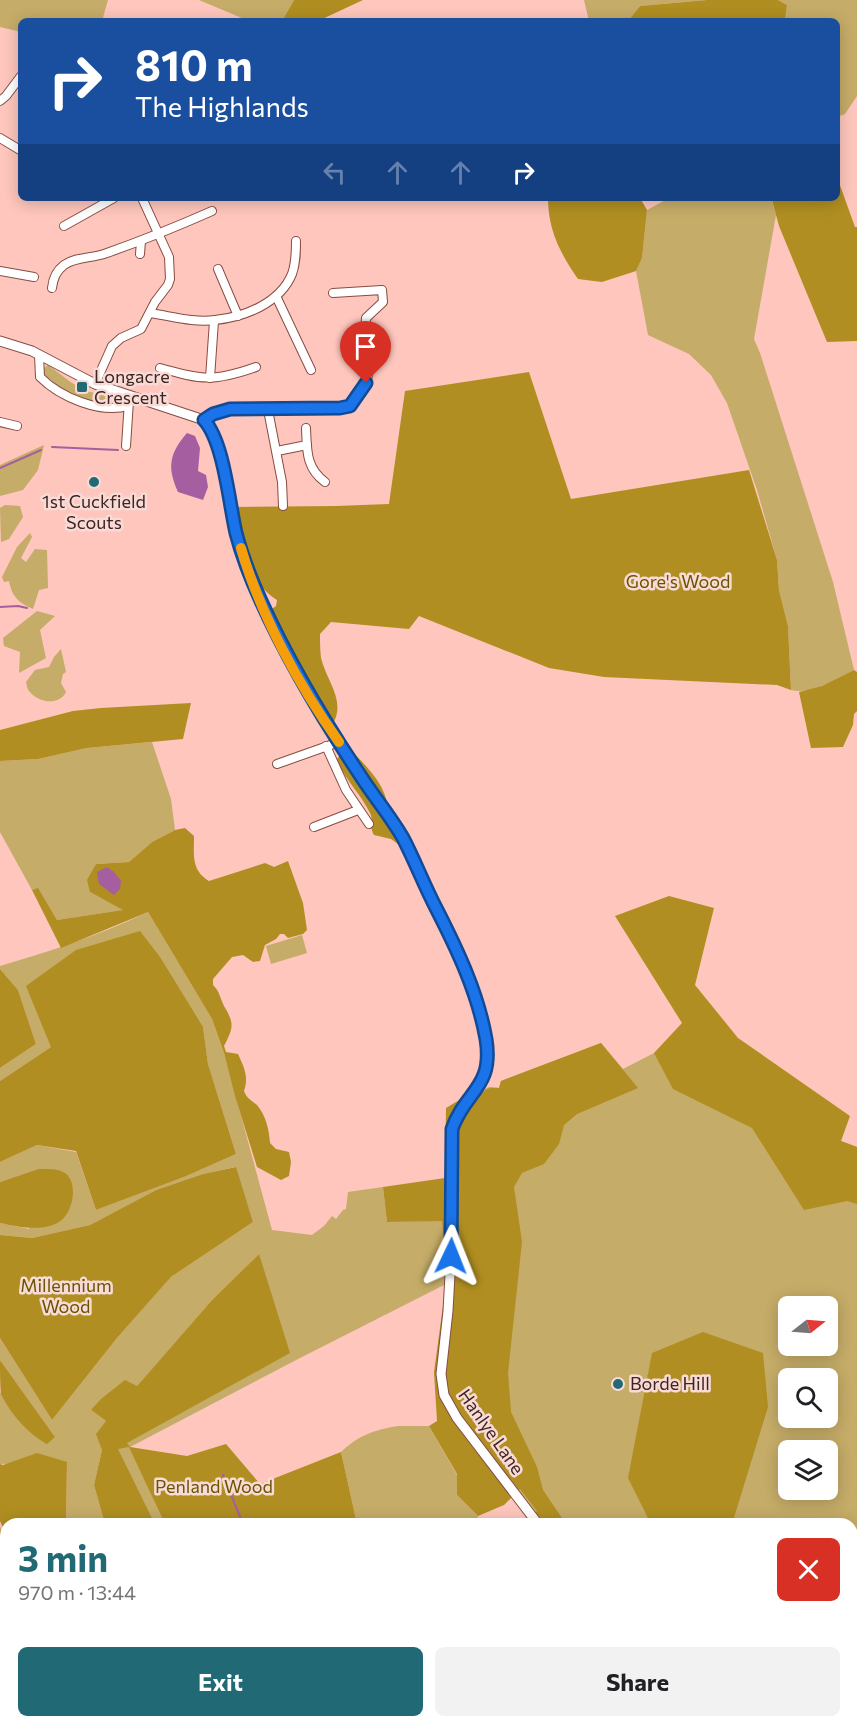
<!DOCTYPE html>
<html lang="en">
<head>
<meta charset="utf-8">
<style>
	body { margin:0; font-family:Commissioner,sans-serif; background:#f2f2f2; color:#202124; height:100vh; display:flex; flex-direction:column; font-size:22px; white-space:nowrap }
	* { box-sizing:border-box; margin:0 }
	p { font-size:20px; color:#757577 }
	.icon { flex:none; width:33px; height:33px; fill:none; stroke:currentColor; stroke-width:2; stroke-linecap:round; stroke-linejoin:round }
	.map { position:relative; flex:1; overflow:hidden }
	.sheet { position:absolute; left:0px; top:1518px; width:858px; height:210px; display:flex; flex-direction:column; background:#fff; border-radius:18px 18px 0 0; box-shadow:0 3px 15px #0003 }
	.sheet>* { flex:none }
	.banner { position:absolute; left:18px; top:18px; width:822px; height:183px; border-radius:9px; box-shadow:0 3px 15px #0003; background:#1a4fa0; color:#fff; overflow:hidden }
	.needle { width:39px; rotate:73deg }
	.fabs { position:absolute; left:778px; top:1296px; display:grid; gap:12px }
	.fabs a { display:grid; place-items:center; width:60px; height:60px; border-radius:9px; background:#fff; box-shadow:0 3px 15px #0003; font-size:30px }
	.pin { position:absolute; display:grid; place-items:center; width:51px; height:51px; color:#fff; margin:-62px -26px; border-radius:50% 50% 50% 0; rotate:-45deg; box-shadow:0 0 6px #0007 }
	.pin .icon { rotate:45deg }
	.me { position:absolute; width:66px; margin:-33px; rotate:2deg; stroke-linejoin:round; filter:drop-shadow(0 0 4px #0008) }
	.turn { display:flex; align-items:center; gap:21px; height:126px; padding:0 18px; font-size:27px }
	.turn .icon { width:78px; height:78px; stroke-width:2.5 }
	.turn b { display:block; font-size:42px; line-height:51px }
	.lanes { display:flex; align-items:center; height:57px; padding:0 18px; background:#0003; justify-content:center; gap:30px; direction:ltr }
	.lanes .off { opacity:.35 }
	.round { display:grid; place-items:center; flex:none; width:63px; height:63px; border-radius:9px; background:#f2f2f2 }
	.head { display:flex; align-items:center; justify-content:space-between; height:102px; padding:0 18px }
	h1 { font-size:36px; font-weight:700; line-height:45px; color:#216a75 }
	.button { display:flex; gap:12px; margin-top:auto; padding:12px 18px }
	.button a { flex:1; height:69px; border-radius:9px; background:#216a75; color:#fff; font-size:24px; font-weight:700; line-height:69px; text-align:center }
	.button a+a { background:#f2f2f2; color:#202124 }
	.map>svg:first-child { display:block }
</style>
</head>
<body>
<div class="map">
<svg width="857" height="1728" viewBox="0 0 857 1728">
	<rect width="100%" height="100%" fill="#fec6bc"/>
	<!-- green -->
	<g fill="#c5ac68" fill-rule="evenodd">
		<path d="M 0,0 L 108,0 L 102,21 L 21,21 L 21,32 L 0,27 Z"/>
		<path d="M 199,0 L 294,0 L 282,21 L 249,21 Z"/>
		<path d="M 584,0 L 707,0 L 640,6 L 628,21 L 589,21 Z"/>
		<path d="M 778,0 L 857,0 L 857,96 L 845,114 L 837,117 L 837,21 L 785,21 L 787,5 Z"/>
		<path d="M 669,198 L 776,198 L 772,201 L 776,215 L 754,339 L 760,353 L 833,582 L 854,670 C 835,679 812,695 791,690 L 788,626 L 779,590 L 777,560 L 757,490 L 727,403 L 711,375 L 689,354 L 648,335 L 636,271 L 642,258 L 647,210 Z"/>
		<path d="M 48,365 L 72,383 L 90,392 L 120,398 L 121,402 L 117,405 L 88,400 L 61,388 L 44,374 L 44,368 Z"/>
		<path d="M 44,445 L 38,470 L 23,490 L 0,496 L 0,465 Z"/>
		<path d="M 5,505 L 20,506 L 23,517 L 9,539 L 1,542 L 0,508 Z"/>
		<path d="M 30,533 L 32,537 L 21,558 L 26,562 L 35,549 L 47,550 L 48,588 L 39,590 L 33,609 C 19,603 12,597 9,581 L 4,582 L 2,577 L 17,547 Z"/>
		<path d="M 37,611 L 55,616 L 40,630 L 46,658 L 19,673 L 20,652 L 4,646 L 3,638 Z"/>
		<path d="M 61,649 L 66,672 L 63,674 L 61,683 L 66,692 C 59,706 38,703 29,691 C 27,689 27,685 26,682 L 35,670 L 49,667 L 54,657 Z"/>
		<path d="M 152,742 L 171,799 L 175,830 L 152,842 L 129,862 L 96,864 L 90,892 L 124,910 L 57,920 L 38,889 L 32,890 L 0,832 L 0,761 L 38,759 L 87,748 Z"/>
		<path d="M 148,912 L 212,1019 L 224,1053 L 272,1230 L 312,1235 L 324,1226 L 332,1216 L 336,1219 L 343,1210 L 346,1209 L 348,1192 L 383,1187 L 387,1222 L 442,1220 L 446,1284 L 300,1358 L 130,1447 L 165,1524 L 155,1524 L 117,1448 L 129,1447 L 127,1443 L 259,1254 L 212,1300 L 137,1386 L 91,1410 L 106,1421 L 100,1442 L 102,1450 L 94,1485 L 105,1524 L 66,1524 L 67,1462 L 0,1464 L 0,1392 L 20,1422 L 55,1437 L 0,1360 L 0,1338 L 52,1420 L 117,1338 L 171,1277 L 253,1222 L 235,1167 L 203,1174 L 156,1190 L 90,1225 L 32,1238 L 0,1235 L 0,1223 L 29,1229 L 38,1169 L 0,1182 L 0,1162 L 37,1145 L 76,1152 L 96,1210 L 184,1177 L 236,1154 L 208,1064 L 203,1027 L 51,1047 L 0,1081 L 0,1068 L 36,1044 L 18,990 L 0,969 L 0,966 C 51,951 100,935 148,912 Z"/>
		<path d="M 302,935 L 307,953 L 271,964 L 266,946 Z"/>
		<path d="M 601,1043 L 623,1069 L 654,1053 L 841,1141 L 857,1147 L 857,1728 L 635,1728 L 634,1722 L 852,1722 L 852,1524 L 544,1524 L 492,1458 L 485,1089 L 489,1087 L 499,1088 L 501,1081 ZM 789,1306 L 828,1306 L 828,1346 L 789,1346 ZM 789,1378 L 828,1378 L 828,1418 L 789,1418 ZM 789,1450 L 828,1450 L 828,1490 L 789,1490 Z"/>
		<path d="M 398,1426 L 429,1426 L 457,1475 L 457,1495 L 478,1516 L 476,1524 L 357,1524 L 341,1452 C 359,1435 374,1430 398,1426 Z"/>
		<path d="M 81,1722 L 175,1722 L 173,1728 L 84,1728 Z"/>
	</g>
	<!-- forest -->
	<g fill="#b08e21">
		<path d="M 294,0 L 363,0 L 318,21 L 282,21 Z"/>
		<path d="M 707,0 L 778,0 L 787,5 L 785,21 L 628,21 L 640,6 Z"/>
		<path d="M 837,177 L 855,227 L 857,227 L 857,341 L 827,342 L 779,226 L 772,200 L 776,198 L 837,198 Z"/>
		<path d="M 548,198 L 640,198 L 647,210 L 642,258 L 636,271 L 602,282 L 578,279 C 560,253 548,230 548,198 Z"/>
		<path d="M 529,372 L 571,499 L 749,470 L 777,560 L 779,590 L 788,626 L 791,690 L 777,685 L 604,677 L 549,668 L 419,616 L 409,629 L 331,622 L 320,634 C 320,642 320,650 321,658 C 327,682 347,702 332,725 C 318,704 272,631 272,609 L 276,606 L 277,600 C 247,582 242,538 237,507 L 336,506 L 389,504 L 405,391 Z"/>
		<path d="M 854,670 L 857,672 L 857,711 L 854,714 L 853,725 L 843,747 L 811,748 L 799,692 L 822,686 Z"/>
		<path d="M 191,703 L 183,739 L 87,748 L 38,759 L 0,761 L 0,730 L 73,711 L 101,708 Z"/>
		<path d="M 352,751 C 367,767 393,792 386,815 L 401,840 L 398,844 L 391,839 L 374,835 C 369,827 374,821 370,813 C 361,794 344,779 337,759 L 342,752 Z"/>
		<path d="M 185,828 L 194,836 C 194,855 191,870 209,881 L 265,863 L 274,867 L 288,861 L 303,903 L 307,930 L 303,934 L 288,938 L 284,934 L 280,934 L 276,939 L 265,945 L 260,961 L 253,962 L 243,955 L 232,957 L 213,979 L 213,985 C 220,992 220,998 224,1006 C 235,1024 233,1028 224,1046 L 226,1052 L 238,1054 C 244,1067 249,1077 244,1091 C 247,1099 251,1100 257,1105 C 266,1116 269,1129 270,1143 L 276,1149 L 289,1152 L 291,1162 L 289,1176 L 281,1180 L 257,1167 L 235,1096 L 224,1053 L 212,1019 L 148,912 L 61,948 L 32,890 L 38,888 L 57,920 L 123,910 L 90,892 L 87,880 L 96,864 L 129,862 L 152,842 L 175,830 Z"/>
		<path d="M 669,896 L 714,908 L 695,985 L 738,1038 L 850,1116 L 841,1141 L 857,1147 L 857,1204 L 847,1201 L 804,1210 L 752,1128 L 673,1089 L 654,1053 L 682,1023 L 615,916 Z"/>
		<path d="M 140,931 L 160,957 L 203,1027 L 208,1064 L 236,1154 L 184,1177 L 96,1210 L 76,1151 L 37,1145 L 0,1162 L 0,1081 L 51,1047 L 26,986 L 76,950 Z"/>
		<path d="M 0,969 L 18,990 L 36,1044 L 0,1068 Z"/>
		<path d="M 601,1043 L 638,1088 L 577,1114 L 564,1125 L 559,1144 L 544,1164 L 522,1173 L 514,1187 L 522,1242 L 508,1373 L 511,1412 L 537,1467 L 543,1490 L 566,1524 L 522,1524 L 537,1511 L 520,1489 L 504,1505 L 478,1516 L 457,1495 L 457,1474 L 429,1426 L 437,1421 L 434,1372 L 446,1284 L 442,1221 L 387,1222 L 383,1187 L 445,1178 L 446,1108 L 466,1096 L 479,1096 C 486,1088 489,1087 499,1088 L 501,1081 Z"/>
		<path d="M 236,1167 L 253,1222 L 171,1277 L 117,1338 L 52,1420 L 0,1338 L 0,1235 L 32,1238 L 90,1225 L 156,1190 L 203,1174 Z"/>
		<path d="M 38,1169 C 47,1169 58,1168 65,1173 C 79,1183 73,1214 59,1222 C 42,1232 18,1227 0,1223 L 0,1182 Z"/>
		<path d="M 259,1254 L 290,1353 L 127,1443 L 130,1447 L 187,1456 L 226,1444 L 260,1484 L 341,1452 L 357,1524 L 165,1524 L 129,1447 L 118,1449 L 155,1524 L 105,1524 L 94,1485 L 102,1450 L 96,1434 L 106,1421 L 91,1410 L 101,1399 L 125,1380 L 137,1386 L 212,1300 Z"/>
		<path d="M 703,1332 L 763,1353 L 768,1407 L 732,1524 L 651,1524 L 628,1478 L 652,1353 Z"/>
		<path d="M 0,1360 L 55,1437 L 47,1444 C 28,1434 10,1413 1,1394 C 0,1385 0,1370 0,1360 Z"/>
		<path d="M 37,1453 L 67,1462 L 66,1524 L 6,1524 L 6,1534 L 0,1521 L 0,1464 L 3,1465 Z"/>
		<path d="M 0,1527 L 6,1554 L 6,1722 L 81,1722 L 84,1728 L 0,1728 Z"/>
		<path d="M 852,1636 L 857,1637 L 857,1728 L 748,1728 L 740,1722 L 852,1722 Z"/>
		<path d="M 175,1722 L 417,1722 L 404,1728 L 173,1728 Z"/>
	</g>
	<!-- water -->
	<g fill="#a55fa0">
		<path d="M 187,433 L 195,436 L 200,448 L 198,471 L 206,475 L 208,487 L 203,500 L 178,492 C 167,467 169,454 187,433 Z"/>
		<path d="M 107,867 L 114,872 L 121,881 L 120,889 L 114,895 L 99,884 L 97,872 Z"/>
	</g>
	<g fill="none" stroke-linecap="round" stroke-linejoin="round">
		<!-- stream -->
		<g stroke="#a55fa0" stroke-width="2">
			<path d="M 52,447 L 118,450"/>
			<path d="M 0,468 L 41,450"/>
			<path d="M 0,607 L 18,606 L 27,608"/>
			<path d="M 223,1475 L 243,1524"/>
			<path d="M 197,1728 L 202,1722"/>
			<path d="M 405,1728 L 414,1722"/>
		</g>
		<!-- minor casing -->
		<g stroke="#874c43" stroke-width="10">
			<g id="minor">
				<path d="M 0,101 L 6,96 L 21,76"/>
				<path d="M 0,138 L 20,150"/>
				<path d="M 64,226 L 114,198"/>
				<path d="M 140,254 L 141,241"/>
				<path d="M 218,269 L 238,316"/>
				<path d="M 0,271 L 34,277"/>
				<path d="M 52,288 C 53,278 56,271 64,265 C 75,257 92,258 104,254 C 141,241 176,227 212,211"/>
				<path d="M 276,296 L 311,370"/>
				<path d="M 150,313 C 171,316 194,323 215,320 C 245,317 280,303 292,274 C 296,263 296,252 296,241"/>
				<path d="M 39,355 L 40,377 C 60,397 100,414 128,406"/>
				<path d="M 160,368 C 202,380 214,382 256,367"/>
				<path d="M 210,378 L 214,321"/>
				<path d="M 95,384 L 112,346 L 121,338 L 141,329 L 155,302 L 168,285 L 170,279 L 169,257 L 142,198"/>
				<path d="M 268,410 L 282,482 L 283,506"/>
				<path d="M 204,420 C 224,406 243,410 266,410 C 293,409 324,412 350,406 C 369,384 372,371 368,343 C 367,335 365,327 366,318 L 383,302 L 382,290 L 333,293"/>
				<path d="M 0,422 L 17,426"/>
				<path d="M 306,428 C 307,451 306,468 325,482"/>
				<path d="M 126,446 L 129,401"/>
				<path d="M 277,451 L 307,445"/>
				<path d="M 326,746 L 346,790 L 369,824"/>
				<path d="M 277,764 L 339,742"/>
				<path d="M 314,827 L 358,810"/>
				<path d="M 495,1722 L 497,1728"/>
			</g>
		</g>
		<!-- tertiary casing -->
		<g stroke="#874c43" stroke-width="11">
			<g id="tertiary">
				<path d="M 0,341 L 32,351 L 95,384 L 204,420 C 224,442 229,503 236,533 C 242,556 251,579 261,601 C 289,663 324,721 362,778 C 375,799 391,817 403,838 C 415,861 424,885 436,908 C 457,949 478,993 486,1039 C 495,1090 465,1090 452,1129 L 452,1238 L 448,1311 L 441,1374 L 444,1395 L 457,1418 L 538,1524"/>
				<path d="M 631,1722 L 632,1728"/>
			</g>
		</g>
		<!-- minor -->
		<use href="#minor" stroke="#fff" stroke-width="8"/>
		<!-- tertiary -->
		<use href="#tertiary" stroke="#fff" stroke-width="9"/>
	</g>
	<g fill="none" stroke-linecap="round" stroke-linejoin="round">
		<!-- route casing -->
		<g stroke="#114b97" stroke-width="15">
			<path id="route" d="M 366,383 L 350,406 L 340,408 L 230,409 L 213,414 L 204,420 C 224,442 229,503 236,533 C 242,556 251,579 261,601 C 289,663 324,721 362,778 C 375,798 391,817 403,838 C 415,861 424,885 436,908 C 457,949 478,993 486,1039 C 494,1088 465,1091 452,1129 L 451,1256"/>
		</g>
		<!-- route -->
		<use href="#route" stroke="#1a73e8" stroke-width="10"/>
		<!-- slow -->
		<path stroke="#f59e0b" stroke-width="10" d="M 241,548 C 260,614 299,686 339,742"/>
	</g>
	<!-- markers -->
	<g fill="#216a75" stroke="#f8dbd6" stroke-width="2">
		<rect x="76" y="381" width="12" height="12" rx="3"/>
		<circle cx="94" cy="482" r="6"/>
		<circle cx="618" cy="1384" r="6"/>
	</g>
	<g text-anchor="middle" stroke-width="5" stroke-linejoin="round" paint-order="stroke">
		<!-- poi labels -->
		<g font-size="18" fill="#3f2420" stroke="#f8dbd6" text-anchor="start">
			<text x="94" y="383">Longacre<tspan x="94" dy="21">Crescent</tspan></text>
			<text x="94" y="508" text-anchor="middle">1st Cuckfield<tspan x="94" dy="21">Scouts</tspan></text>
			<text x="630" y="1390">Borde Hill</text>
		</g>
		<!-- park labels -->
		<g font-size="18" fill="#6b5401" stroke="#f8dbd6">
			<text x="678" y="588">Gore's Wood</text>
			<text x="66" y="1292">Millennium<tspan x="66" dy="21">Wood</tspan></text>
			<text x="214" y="1493">Penland Wood</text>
		</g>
		<!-- street labels -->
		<g font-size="18" fill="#3f2420" stroke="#f8dbd6">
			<text transform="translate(491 1432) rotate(55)" y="6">Hanlye Lane</text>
		</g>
	</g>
</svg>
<div class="fabs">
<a><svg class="needle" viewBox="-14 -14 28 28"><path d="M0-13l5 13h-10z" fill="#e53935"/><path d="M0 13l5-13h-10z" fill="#757577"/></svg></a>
<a><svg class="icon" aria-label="search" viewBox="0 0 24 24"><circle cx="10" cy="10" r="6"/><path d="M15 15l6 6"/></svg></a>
<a><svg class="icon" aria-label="layers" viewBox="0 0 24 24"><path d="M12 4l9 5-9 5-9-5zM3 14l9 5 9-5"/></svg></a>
</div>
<div class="pin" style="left:366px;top:383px;background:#d93025"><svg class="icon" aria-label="arrive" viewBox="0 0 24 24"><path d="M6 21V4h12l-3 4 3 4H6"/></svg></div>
<svg class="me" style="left:451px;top:1256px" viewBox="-20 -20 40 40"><path d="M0-17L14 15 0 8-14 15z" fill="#1a73e8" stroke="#fff" stroke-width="4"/></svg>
<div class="banner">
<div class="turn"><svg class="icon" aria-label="right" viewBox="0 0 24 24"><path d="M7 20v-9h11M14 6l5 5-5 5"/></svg><div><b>810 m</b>The Highlands</div></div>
<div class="lanes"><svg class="icon off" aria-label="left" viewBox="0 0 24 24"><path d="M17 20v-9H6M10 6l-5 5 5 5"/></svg><svg class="icon off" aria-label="ahead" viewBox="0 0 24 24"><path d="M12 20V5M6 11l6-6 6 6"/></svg><svg class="icon off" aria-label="ahead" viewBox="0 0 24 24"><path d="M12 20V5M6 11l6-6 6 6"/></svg><svg class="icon" aria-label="right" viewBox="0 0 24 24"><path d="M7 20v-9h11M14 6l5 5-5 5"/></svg></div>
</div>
<section class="sheet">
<div class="head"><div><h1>3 min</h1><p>970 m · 13:44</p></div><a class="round" style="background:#d93025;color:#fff"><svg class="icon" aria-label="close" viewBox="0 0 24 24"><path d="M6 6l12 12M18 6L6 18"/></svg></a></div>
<div class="button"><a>Exit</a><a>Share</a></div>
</section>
</div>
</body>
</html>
